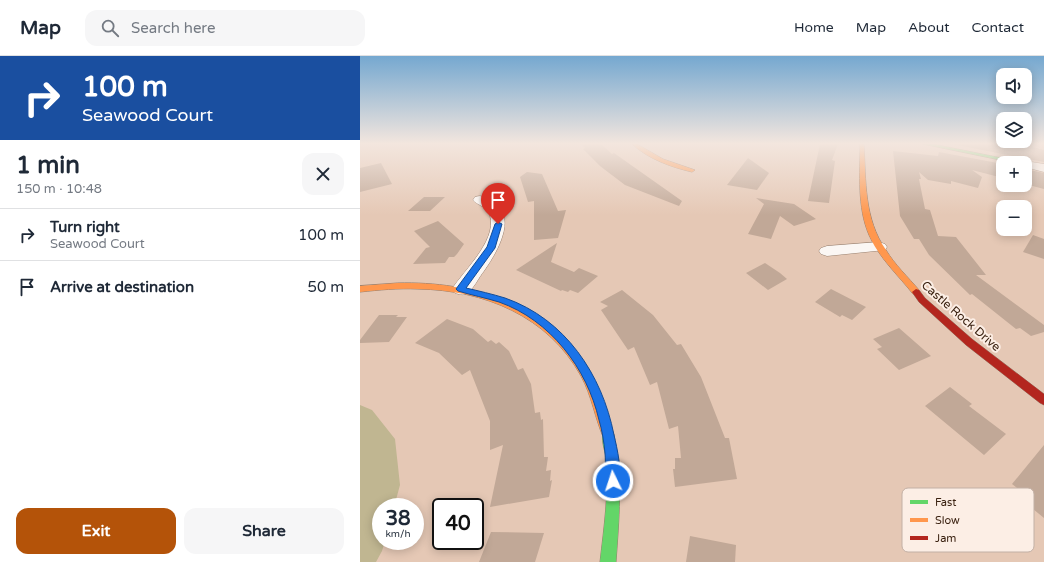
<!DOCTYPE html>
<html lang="en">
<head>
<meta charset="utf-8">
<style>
	body { margin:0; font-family:"Varela Round",sans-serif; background:#f6f6f7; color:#1f2937; height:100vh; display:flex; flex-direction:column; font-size:15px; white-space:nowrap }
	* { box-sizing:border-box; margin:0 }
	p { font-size:13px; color:#747a83 }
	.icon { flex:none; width:22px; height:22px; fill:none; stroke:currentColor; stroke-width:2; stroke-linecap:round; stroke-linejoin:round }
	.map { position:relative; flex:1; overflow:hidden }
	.details { display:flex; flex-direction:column; background:#fff; width:360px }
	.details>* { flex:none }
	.banner { background:#1a4fa0; color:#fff; overflow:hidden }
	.fabs { position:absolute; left:636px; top:12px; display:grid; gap:8px }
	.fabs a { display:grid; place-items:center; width:36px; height:36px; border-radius:8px; background:#fff; box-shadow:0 2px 10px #0003; font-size:20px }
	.speed { position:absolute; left:12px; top:442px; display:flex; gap:8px; font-size:20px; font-weight:700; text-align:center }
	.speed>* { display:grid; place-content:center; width:52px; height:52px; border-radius:50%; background:#fff; box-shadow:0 2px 10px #0003; line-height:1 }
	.speed small { font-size:10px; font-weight:400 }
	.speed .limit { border:2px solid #111; border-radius:6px; background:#fff; color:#111 }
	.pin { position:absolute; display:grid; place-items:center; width:34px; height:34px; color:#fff; margin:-41px -17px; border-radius:50% 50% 50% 0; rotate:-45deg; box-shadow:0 0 4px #0007 }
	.pin .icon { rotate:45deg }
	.me { position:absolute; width:44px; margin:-22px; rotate:356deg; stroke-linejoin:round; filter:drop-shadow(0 0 3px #0008) }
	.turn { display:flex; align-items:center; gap:14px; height:84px; padding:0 16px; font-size:18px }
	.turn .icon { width:52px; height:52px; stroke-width:2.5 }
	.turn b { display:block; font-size:28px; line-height:34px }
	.round { display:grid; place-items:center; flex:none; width:42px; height:42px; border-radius:12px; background:#f6f6f7 }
	.head { display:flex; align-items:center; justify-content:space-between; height:68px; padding:0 16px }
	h1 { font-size:24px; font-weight:700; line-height:30px }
	.button { display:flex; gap:8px; margin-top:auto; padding:8px 16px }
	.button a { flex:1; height:46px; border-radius:12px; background:#b45309; color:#fff; font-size:16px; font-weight:700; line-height:46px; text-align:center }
	.button a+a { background:#f6f6f7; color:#1f2937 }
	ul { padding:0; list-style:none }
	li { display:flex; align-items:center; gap:12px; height:52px; padding:0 16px; border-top:1px solid #e0e1e3 }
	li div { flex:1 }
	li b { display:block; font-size:15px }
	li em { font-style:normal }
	header { display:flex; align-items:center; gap:24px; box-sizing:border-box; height:56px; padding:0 20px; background:#fff; border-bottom:1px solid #e0e1e3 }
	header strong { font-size:19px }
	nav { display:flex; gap:22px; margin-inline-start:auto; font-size:14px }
	.search { width:280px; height:36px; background:#f6f6f7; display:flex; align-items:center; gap:10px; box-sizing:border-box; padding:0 14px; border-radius:12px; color:#747a83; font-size:15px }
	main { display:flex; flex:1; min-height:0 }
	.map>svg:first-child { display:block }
</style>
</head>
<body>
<header>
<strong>Map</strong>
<div class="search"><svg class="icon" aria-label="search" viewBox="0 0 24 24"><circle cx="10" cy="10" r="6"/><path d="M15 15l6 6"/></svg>Search here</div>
<nav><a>Home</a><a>Map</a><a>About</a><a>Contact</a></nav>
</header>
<main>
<section class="details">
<div class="banner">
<div class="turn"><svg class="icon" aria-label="right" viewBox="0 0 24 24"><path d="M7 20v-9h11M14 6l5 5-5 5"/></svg><div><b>100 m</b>Seawood Court</div></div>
</div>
<div class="head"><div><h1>1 min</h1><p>150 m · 10:48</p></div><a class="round"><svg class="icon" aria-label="close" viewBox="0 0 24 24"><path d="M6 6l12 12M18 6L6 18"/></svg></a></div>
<ul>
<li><svg class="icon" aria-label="right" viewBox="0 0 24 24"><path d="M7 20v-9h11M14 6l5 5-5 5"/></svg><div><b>Turn right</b><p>Seawood Court</p></div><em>100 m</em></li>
<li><svg class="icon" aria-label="arrive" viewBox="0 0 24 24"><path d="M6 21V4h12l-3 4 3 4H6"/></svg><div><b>Arrive at destination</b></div><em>50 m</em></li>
</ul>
<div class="button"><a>Exit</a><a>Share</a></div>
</section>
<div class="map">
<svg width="684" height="506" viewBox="0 0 684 506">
	<rect width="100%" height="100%" fill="#e5c8b5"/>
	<!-- green -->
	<path fill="#c0b691" d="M 0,349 L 12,354 L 35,383 L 40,429 L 34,451 L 21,451 L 21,485 L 25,485 L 22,495 L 16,506 L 0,506 Z"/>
	<!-- building -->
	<g fill="#c1a897">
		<path d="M 221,88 L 241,88 L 252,98 L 254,97 L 322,145 L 319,150 L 265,129 L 240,110 L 223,93 L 225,92 Z"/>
		<path d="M 460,88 L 478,88 L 472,104 L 475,105 L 469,147 L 448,145 Z"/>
		<path d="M 592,88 L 670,88 L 669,90 L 684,94 L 684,106 Z"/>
		<path d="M 533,95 L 578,100 L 579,96 L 643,108 L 643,122 L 612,114 L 622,121 L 618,132 L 591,125 L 591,128 L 568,124 L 559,116 L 561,123 L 559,123 L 565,153 L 570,154 L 578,180 L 596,181 L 626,219 L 616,219 L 684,269 L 684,276 L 671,280 L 660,272 L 656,273 L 612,238 L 610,239 L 569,199 L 559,183 L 554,183 L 540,160 Z"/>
		<path d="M 388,102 L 409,117 L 397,134 L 367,129 Z"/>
		<path d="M 21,107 L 32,128 L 0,136 L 0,112 Z"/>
		<path d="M 665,113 L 684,117 L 684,133 L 665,128 Z"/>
		<path d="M 167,116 L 182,118 L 198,155 L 206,154 L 198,182 L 174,184 L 174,145 L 168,146 L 160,121 Z"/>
		<path d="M 64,141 L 85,141 L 70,155 L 48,155 Z"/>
		<path d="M 396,142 L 434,148 L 456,163 L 434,170 L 420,160 L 411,183 L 388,178 L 404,148 Z"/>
		<path d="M 78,165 L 104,188 L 97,198 L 94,201 L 89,201 L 85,207 L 53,208 L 66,192 L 70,191 L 54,175 Z"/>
		<path d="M 673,179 L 684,183 L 684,203 L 663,196 Z"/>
		<path d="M 197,187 L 191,206 L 214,216 L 219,212 L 238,220 L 218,237 L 210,234 L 208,236 L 202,234 L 201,235 L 156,214 Z"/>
		<path d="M 405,207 L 420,217 L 427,223 L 408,234 L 386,217 Z"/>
		<path d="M 471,233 L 506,251 L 492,264 L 482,259 L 480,261 L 455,246 Z"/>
		<path d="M 262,234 L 293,259 L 317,289 L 321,288 L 341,321 L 365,382 L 369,382 L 377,423 L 315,431 L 313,413 L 315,413 L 315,402 L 321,402 L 318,370 L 309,373 L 297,326 L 290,329 L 274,291 L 268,294 L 241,254 L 248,250 L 240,246 Z"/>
		<path d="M 19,259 L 38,259 L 36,261 L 47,261 L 29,286 L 0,287 L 0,284 Z"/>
		<path d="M 87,263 L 113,273 L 128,286 L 131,284 L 136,288 L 139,286 L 149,295 L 158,314 L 163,312 L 171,328 L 175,357 L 180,356 L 181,364 L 183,363 L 184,401 L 188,401 L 186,415 L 191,414 L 190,425 L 192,424 L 189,441 L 130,451 L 143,389 L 130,394 L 130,365 L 110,314 L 102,319 L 79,297 L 55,287 Z"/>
		<path d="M 539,272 L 571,300 L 539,314 L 517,293 L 522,291 L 513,283 Z"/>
		<path d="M 590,331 L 612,348 L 609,350 L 646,378 L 624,399 L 565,350 Z"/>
		<path d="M 684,389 L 684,462 L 667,448 L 670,442 L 652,428 Z"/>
		<path d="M 131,476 L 184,477 L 175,506 L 119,506 Z"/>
		<path d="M 330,480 L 376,489 L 375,506 L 326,506 Z"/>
	</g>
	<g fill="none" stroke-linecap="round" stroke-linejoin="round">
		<!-- street casing -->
		<g stroke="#98806f" stroke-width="1">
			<g id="street">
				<path d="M 665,105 L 684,108 L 684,116 L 665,111 L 665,107 L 660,107 Z"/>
				<path d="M 120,140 C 163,151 140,192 124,215 C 119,221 113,234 107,237 C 103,240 99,238 95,237 L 92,233 C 104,214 142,180 128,155 C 125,150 117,149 113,144 L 115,141 Z"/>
				<path d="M 519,186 L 525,188 L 527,191 L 525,194 L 467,200 L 461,198 L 459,195 L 461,192 L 467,190 Z"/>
			</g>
		</g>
		<!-- fast casing -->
		<g stroke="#98806f" stroke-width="1">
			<g id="fast">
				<path d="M 563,88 L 573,88 L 666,107 L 655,107 Z"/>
				<path d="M 248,373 L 252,375 L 254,379 C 263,422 259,463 256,506 L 240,506 C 244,471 249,437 246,402 C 245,394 240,383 244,375 Z"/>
			</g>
		</g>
		<!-- slow casing -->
		<g stroke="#98806f" stroke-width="1">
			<g id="slow">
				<path d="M 272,88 L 277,88 L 303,103 L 335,114 L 332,116 C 311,111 288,103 272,88 Z"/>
				<path d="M 500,88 L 504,88 C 506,125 504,163 526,194 C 535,209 548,221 559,234 L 560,236 L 559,238 L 553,238 C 538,219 519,202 509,179 C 497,151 500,118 500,88 Z"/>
				<path d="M 38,227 C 111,225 192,248 230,316 C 241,336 247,357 254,379 L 252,383 L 248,385 L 244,383 C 235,363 232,340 221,320 C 188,260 124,234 58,233 C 38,232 19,234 0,236 L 0,230 Z"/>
			</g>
		</g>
		<!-- jam casing -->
		<g stroke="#98806f" stroke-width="1">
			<path id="jam" d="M 556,233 L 559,234 L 565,242 L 612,283 L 684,338 L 684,349 L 680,347 L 606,289 L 559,246 L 552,236 Z"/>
		</g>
		<!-- street -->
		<use href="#street" fill="#fbf7f4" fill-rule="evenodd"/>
		<!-- fast -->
		<use href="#fast" fill="#63d668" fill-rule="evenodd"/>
		<!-- slow -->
		<use href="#slow" fill="#ff974d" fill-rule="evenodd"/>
		<!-- jam -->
		<use href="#jam" fill="#b3261e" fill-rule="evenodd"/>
	</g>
	<!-- sky -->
	<linearGradient id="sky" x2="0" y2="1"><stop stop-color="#75a8d0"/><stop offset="0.55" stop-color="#f3e6de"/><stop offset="1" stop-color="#f3e6de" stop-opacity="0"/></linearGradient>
	<rect width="684" height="159" fill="url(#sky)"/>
	<!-- route -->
	<path fill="#1a73e8" stroke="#114b97" d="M 138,166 L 142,168 L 135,192 L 106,232 C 119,235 132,238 145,242 C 205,263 242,318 254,379 C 257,392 263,417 258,430 L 253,432 L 249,430 C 244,420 246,408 245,397 C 244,386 242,374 239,364 C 227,312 190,264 139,246 C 126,242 111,239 98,235 L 96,233 L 127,191 L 135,168 Z"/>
	<g text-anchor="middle" stroke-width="4" stroke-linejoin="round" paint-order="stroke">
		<!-- street labels -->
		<g font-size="12" fill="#3a2110" stroke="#fceee5">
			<text transform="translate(601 260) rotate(41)" y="4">Castle Rock Drive</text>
		</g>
	</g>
	<!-- legend -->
	<rect x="542" y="432" width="132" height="64" rx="6" fill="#fceee5" stroke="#c2b0a5" stroke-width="1"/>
	<rect x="550" y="444" width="18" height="4" fill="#63d668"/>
	<rect x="550" y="462" width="18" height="4" fill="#ff974d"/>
	<rect x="550" y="480" width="18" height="4" fill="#b3261e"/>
	<g font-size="11" fill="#3a2110">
		<text x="575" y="450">Fast</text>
		<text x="575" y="468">Slow</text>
		<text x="575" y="486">Jam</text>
	</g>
</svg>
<div class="fabs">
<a><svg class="icon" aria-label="sound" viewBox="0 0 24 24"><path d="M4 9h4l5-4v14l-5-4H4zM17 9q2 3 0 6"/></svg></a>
<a><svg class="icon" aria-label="layers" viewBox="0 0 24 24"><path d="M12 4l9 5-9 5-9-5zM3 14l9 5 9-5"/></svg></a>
<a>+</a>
<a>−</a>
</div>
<div class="speed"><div>38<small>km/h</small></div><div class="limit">40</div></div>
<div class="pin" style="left:138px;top:168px;background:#d93025"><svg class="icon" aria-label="arrive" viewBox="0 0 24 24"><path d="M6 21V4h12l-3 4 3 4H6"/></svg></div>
<svg class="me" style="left:253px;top:425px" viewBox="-20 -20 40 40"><circle r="17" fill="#1a73e8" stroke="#fff" stroke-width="3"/><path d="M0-11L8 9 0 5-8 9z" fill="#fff"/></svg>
</div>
</main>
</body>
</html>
